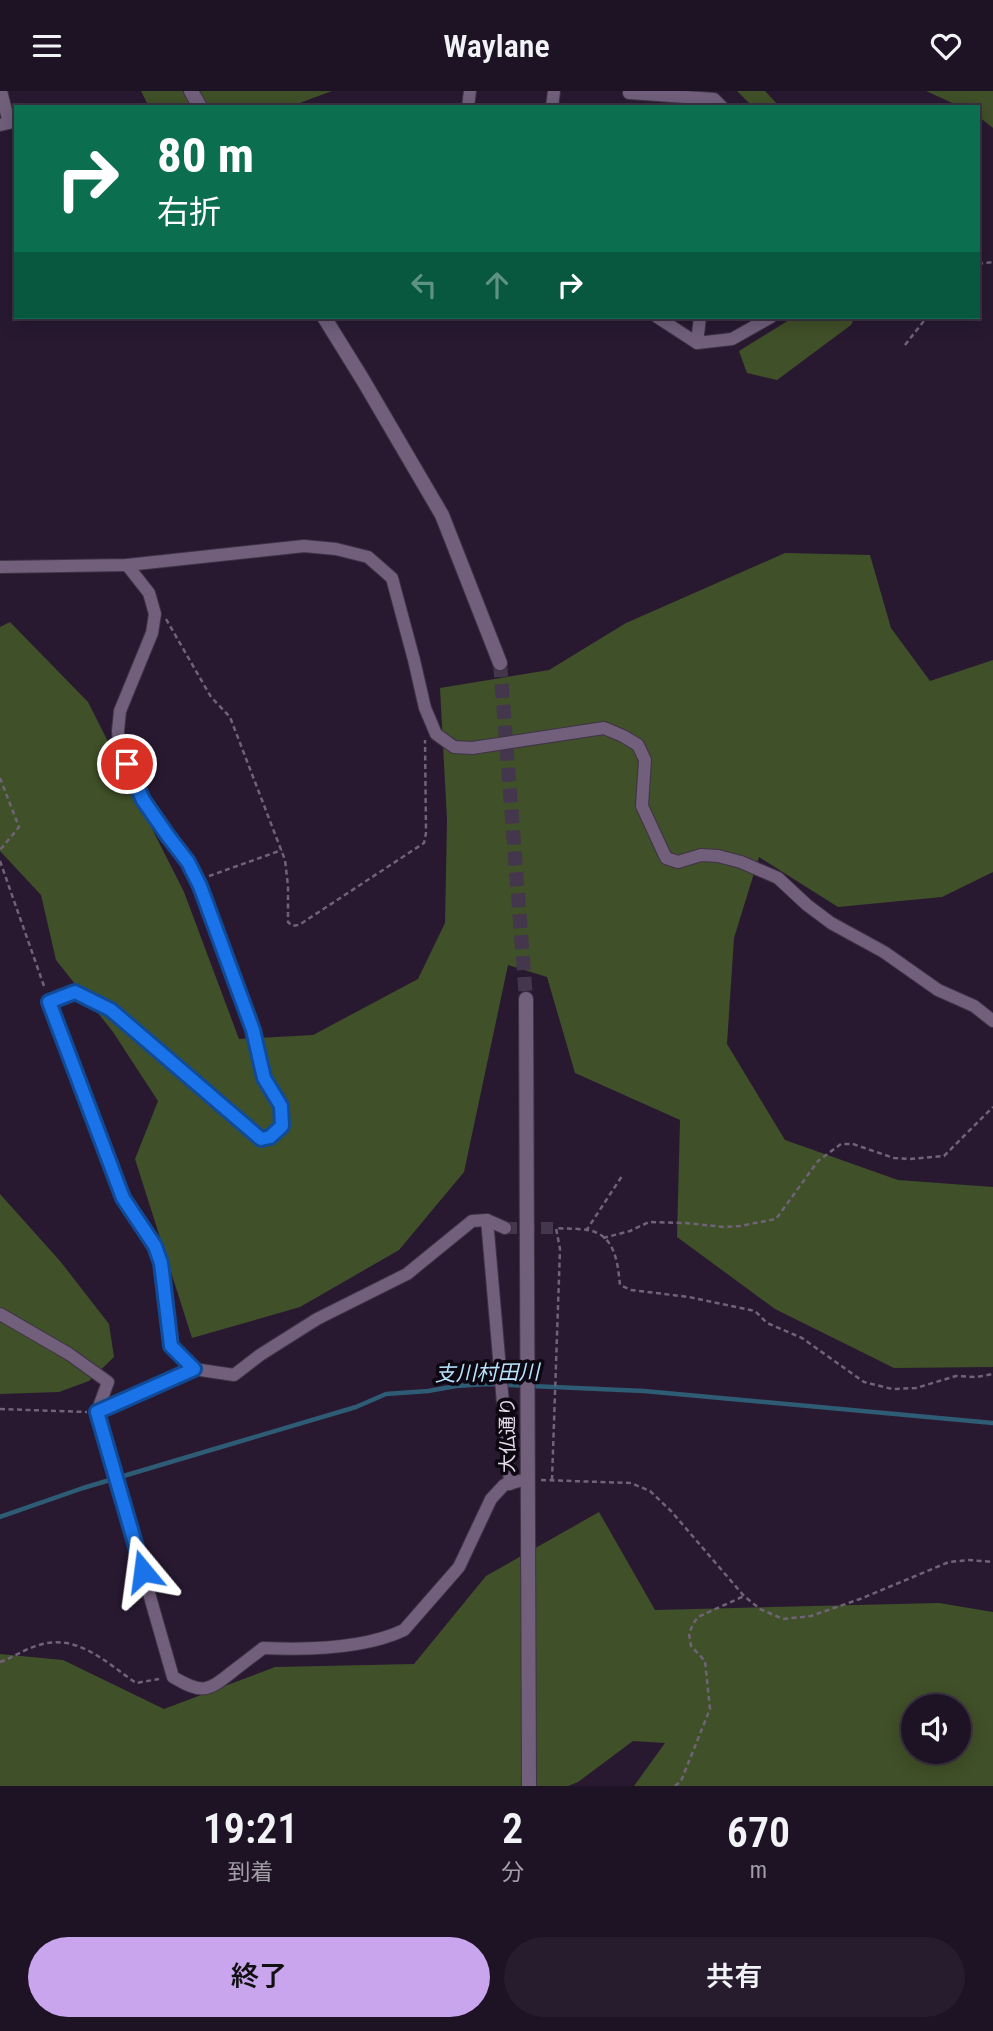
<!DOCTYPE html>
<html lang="ja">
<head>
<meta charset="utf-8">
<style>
	body { margin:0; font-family:"Roboto Condensed","Noto Sans JP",sans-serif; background:#261c2d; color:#f1f3f6; height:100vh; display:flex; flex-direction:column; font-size:26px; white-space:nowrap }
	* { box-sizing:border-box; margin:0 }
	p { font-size:23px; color:#a19ea7 }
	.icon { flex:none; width:38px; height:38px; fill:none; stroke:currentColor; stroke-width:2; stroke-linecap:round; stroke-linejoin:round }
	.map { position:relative; height:1695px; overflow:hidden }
	.panel { display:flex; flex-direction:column; background:#1e1325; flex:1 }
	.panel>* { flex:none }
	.banner { position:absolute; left:14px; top:14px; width:966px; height:214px; border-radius:0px; box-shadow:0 4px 18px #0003,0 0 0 2px #3c3242; background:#0b6e4f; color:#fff; overflow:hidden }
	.fabs { position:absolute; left:901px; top:1603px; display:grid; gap:14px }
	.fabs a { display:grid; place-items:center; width:70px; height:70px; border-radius:50%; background:#1e1325; box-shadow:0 4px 18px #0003,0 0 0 2px #3c3242; font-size:35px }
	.pin { position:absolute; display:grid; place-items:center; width:60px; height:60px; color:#fff; margin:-30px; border:4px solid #fff; border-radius:50%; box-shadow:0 2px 7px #0007 }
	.me { position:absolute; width:77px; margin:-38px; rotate:344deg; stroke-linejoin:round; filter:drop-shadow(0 0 5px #0008) }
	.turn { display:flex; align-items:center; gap:24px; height:147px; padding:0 28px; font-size:32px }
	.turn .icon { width:91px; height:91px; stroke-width:2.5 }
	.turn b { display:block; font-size:49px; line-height:60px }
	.lanes { display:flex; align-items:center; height:66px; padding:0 28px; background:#0003; justify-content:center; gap:35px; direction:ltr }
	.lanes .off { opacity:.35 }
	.eta { display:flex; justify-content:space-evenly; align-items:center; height:119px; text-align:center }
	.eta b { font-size:42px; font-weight:600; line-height:49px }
	.cta { display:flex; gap:14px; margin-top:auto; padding:14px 28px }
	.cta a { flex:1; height:80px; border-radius:42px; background:#c9a5ee; color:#111; font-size:28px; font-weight:600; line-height:80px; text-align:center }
	.cta a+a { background:#261c2d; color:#f1f3f6 }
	header { display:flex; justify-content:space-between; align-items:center; height:91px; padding:0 28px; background:#1e1325; font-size:32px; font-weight:600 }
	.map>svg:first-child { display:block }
</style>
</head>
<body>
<header><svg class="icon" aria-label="menu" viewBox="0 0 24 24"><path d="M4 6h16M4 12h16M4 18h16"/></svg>Waylane<svg class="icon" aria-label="heart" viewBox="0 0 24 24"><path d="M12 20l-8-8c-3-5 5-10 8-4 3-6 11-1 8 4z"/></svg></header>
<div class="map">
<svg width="993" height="1695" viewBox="0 0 993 1695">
	<rect width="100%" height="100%" fill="#281931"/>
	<!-- forest -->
	<g fill="#405028" fill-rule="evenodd">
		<path d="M 141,0 L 332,0 L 289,16 L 149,16 Z"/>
		<path d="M 737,0 L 765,0 L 780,16 L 753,16 Z"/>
		<path d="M 926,0 L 993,0 L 993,37 L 978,25 L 978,16 L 961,16 Z"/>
		<path d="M 794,226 L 855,226 L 851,234 L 777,289 L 747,282 L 739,260 Z"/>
		<path d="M 785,462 L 870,464 L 891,537 L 930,590 L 993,569 L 993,781 L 942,806 L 838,816 L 759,766 L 734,847 L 727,953 L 785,1049 L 898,1089 L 993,1096 L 993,1276 L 894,1277 L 775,1218 L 677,1146 L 680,1029 L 575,982 L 547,886 L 508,874 L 464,1081 L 399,1159 L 300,1216 L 192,1247 L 135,1068 L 158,1010 L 113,941 L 56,869 L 41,804 L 0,760 L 0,536 L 10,531 L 88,611 L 184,801 L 239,948 L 313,944 L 418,888 L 445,832 L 447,729 L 440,597 L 549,579 L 626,532 Z"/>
		<path d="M 0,1103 L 60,1170 L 109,1233 L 114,1266 L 89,1290 L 59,1301 L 0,1303 Z"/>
		<path d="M 599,1421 L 655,1519 L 939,1512 L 993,1521 L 993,1695 L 634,1695 L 665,1652 L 633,1650 L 578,1691 L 568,1695 L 0,1695 L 0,1563 L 63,1569 L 164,1618 L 275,1576 L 414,1573 L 486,1485 ZM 914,1615 L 959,1615 L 959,1661 L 914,1661 Z"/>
	</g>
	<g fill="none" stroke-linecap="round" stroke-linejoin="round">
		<!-- stream -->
		<path stroke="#2e5c74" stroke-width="4.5" d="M 0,1426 L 83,1397 L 356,1316 L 386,1303 L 428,1300 L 456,1295 L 487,1293 L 644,1300 L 993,1332"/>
		<!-- minor-tunnel -->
		<path stroke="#44364c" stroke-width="12" stroke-dasharray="12 6" stroke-linecap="butt" d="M 505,1137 L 556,1137"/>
		<!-- tertiary-tunnel -->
		<path stroke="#44364c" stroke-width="14" stroke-dasharray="14 7" stroke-linecap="butt" d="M 500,572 L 526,908"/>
		<!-- minor casing -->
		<g stroke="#3f3346" stroke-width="14">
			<g id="minor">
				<path d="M 629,2 L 714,8 L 722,16"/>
				<path d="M 468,16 L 470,0"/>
				<path d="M 552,16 L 554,0"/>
				<path d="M 0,34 L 9,32 L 1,0"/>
				<path d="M 657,226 L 697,252 L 732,248 L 771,226"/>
				<path d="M 697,252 L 700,226"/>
				<path d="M 127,474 L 149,502 L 155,523 L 152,542 L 120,620 L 118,640 L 119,656 L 143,709 L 168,745 L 188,771 L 200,795 L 253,939 L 264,987 L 281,1015 L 282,1035 L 269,1046 L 261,1048 L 111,919 L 75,901 L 49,911 L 123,1107 L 155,1155 L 161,1172 L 171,1255 L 194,1278"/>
				<path d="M 0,476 L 127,474 L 304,455 L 336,458 L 368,466 L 392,487 L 414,569 L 425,617 L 436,643 L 454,656 L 472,657 L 604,637 L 623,645 L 638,654 L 645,669 L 642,715 L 666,767 L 678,771 L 701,764 L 718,765 L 741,771 L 778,787 L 807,814 L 831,832 L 884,861 L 938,899 L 974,915 L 993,930"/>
				<path d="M 487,1129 L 510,1393"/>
				<path d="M 0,1223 L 69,1263 L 108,1291 L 97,1321 L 173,1586 C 202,1603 207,1601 232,1581 C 242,1573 253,1565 263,1557 C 307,1559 364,1558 404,1539 L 459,1476 L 491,1408 L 504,1394 L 527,1388"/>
				<path d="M 97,1321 L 194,1278 L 234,1284 L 260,1264 L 317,1228 L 407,1183 L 472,1130 L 487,1129 L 505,1137"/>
			</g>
		</g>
		<!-- tertiary casing -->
		<g stroke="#3f3346" stroke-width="16">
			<g id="tertiary">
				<path d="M 191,0 L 200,16"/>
				<path d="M 324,226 L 363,289 L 442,424 L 500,572"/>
				<path d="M 526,908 L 529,1695"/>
			</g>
		</g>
		<!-- path -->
		<g stroke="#706378" stroke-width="2.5" stroke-dasharray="5 3.5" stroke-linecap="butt">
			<path d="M 978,173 L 993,171"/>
			<path d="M 905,254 L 927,226"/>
			<path d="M 166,528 L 211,606 L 230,626 L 285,769 L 288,795 L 288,831 L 292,835 L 299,834 L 424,752 L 426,742 L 425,649"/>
			<path d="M 0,687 L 19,736 L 0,759"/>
			<path d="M 0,770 L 45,898"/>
			<path d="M 209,785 L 282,759"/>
			<path d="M 586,1140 L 622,1085"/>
			<path d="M 603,1147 L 630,1140 L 649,1131 L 686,1132 L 724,1136 L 740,1135 L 776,1128 L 818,1070 L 841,1053 L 853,1053 L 894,1067 L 910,1068 L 944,1065 L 993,1016"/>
			<path d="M 0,1318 L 87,1321"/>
			<path d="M 541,1389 L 631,1392 L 650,1400 L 671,1420 L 744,1505 L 760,1518 L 783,1528 L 811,1525 L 860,1508 L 949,1471 L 969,1469 L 993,1471"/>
			<path d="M 552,1389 L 560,1158 L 556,1137 C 566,1138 587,1137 595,1141 C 616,1149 618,1175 620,1194 L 631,1199 L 689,1206 L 755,1220 L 767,1232 L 802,1247 L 864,1291 L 892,1298 L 916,1297 L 956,1285 L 977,1286 L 993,1283"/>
			<path d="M 0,1571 C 12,1567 23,1559 36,1555 C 76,1541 104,1570 136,1592 L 159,1588"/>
			<path d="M 675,1695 L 681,1690 L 710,1618 L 705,1570 L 691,1555 L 689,1543 L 693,1533 L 698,1526 L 744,1505"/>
		</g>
		<!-- minor -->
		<use href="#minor" stroke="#715f7c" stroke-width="12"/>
		<!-- tertiary -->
		<use href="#tertiary" stroke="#715f7c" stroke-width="14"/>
	</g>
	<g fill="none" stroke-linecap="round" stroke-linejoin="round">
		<!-- route casing -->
		<g stroke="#114b97" stroke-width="18">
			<path id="route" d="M 127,673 L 143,709 L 168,745 L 188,771 L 200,795 L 253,939 L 264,987 L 281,1015 L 282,1035 L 270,1046 L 261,1048 L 111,919 L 75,901 L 49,911 L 123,1107 L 155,1155 L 161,1172 L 171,1255 L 194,1278 L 97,1321 L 143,1480"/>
		</g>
		<!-- route -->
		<use href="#route" stroke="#1a73e8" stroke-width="12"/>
	</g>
	<g text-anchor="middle" stroke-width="7" stroke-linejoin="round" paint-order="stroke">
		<!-- street labels -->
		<g font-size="19" fill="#e2d8e8" stroke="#0d0711">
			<text transform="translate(507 1344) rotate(-90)" y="7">大仏通り</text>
		</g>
		<!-- water labels -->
		<g font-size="21" font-style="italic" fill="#b9e4fd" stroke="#0d0711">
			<text transform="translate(487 1282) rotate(-1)" y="7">支川村田川</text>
		</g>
	</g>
</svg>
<div class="fabs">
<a><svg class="icon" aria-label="sound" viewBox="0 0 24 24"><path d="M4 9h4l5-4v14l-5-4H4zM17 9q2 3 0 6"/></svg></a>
</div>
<div class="pin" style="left:127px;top:673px;background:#d93025"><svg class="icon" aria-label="arrive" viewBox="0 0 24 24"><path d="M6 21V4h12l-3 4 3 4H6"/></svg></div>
<svg class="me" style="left:143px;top:1480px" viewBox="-20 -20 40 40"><path d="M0-17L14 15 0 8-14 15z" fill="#1a73e8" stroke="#fff" stroke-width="4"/></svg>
<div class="banner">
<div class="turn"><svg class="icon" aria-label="right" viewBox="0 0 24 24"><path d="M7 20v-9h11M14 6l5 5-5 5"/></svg><div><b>80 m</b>右折</div></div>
<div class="lanes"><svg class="icon off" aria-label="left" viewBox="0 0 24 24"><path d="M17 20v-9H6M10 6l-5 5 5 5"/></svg><svg class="icon off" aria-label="ahead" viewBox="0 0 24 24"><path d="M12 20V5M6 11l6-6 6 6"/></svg><svg class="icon" aria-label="right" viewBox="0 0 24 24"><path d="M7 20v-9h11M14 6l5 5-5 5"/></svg></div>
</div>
</div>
<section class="panel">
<div class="eta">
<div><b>19:21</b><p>到着</p></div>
<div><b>2</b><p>分</p></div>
<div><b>670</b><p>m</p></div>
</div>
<div class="cta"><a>終了</a><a>共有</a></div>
</section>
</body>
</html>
